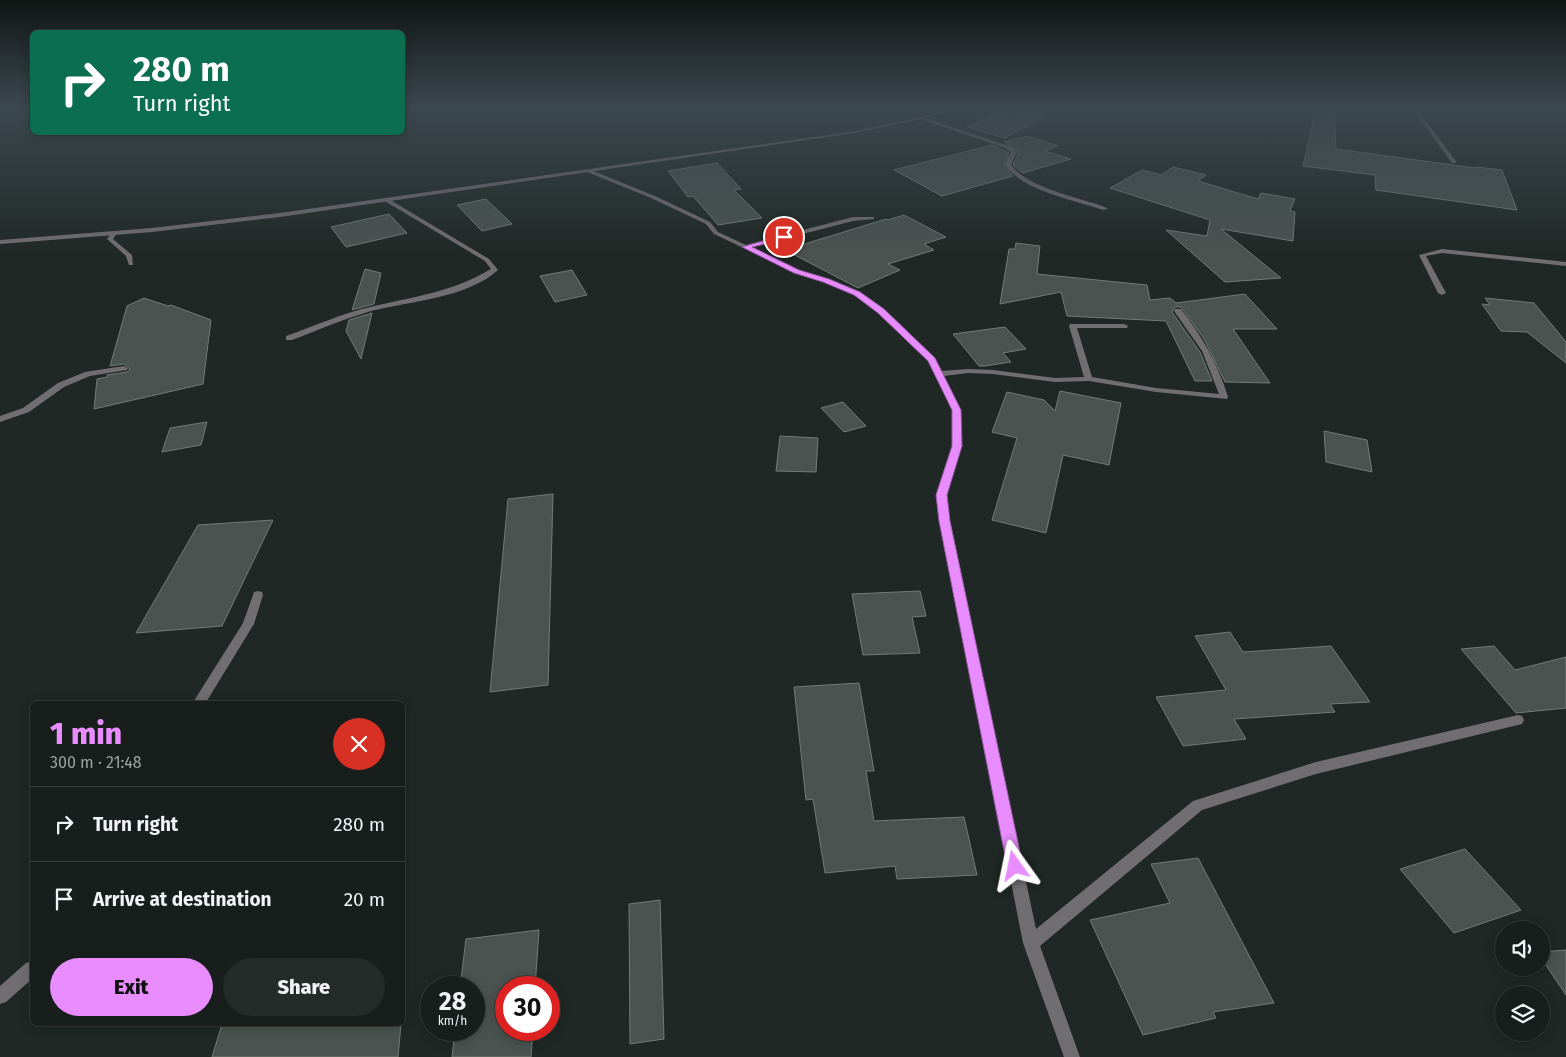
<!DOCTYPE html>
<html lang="en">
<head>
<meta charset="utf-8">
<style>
	body { margin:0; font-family:"Fira Sans",sans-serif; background:#242b28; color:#f1f3f6; height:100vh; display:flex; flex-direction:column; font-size:19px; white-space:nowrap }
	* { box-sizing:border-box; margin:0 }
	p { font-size:16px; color:#9ea2a3 }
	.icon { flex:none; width:28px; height:28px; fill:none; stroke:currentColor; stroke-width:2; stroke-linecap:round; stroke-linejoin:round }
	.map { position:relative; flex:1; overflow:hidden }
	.sheet { position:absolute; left:30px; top:701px; width:375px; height:325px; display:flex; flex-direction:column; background:#171e1b; border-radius:8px; box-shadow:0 2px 12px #0003,0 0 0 1px #363c3a }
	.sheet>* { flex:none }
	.top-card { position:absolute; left:30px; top:30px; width:375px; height:105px; border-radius:8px; box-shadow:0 2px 12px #0003,0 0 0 1px #363c3a; background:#0b6e4f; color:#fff; overflow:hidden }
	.tools { position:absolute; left:1495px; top:921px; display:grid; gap:10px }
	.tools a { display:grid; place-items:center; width:55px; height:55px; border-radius:50%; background:#171e1b; box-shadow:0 2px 12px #0003,0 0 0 1px #363c3a; font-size:25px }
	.speed { position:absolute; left:420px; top:976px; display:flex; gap:10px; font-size:25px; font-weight:700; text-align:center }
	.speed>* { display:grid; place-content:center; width:65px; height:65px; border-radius:50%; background:#171e1b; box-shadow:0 2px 12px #0003,0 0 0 1px #363c3a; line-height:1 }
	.speed small { font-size:12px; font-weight:400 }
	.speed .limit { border:8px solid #d22; background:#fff; color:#111 }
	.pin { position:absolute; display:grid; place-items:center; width:42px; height:42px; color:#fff; margin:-21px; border:2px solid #fff; border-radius:50%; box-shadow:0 1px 5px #0007 }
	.me { position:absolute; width:55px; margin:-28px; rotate:348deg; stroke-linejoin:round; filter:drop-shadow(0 0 4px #0008) }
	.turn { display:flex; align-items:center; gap:18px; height:105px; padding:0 20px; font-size:22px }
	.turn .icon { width:65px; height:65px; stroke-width:2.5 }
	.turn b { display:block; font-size:35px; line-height:42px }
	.round { display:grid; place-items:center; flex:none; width:52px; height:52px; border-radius:26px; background:#242b28 }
	.summary { display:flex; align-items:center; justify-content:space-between; height:85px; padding:0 20px }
	h1 { font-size:30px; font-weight:800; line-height:38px; color:#e98dfe }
	.button { display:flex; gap:10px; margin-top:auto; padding:10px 20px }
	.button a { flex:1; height:58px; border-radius:30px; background:#e98dfe; color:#111; font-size:20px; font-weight:800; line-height:58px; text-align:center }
	.button a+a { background:#242b28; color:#f1f3f6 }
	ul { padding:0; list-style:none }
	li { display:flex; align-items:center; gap:15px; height:75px; padding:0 20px; border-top:1px solid #363c3a }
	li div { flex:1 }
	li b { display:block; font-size:19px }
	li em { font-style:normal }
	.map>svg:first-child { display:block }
</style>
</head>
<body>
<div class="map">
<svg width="1566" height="1057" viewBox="0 0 1566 1057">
	<rect width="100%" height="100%" fill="#1f2824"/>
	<!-- building -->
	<g fill="#4a534f" stroke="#727c77">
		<path d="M 1010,108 L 1048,116 L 1004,138 L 967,127 Z"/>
		<path d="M 1314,108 L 1334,108 L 1336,149 L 1476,168 L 1476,167 L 1502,170 L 1517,210 L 1376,190 L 1375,175 L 1303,166 L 1313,121 Z"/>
		<path d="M 1027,136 L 1058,146 L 1045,151 L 1071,159 L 1023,173 L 1013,165 L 1019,152 L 1004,142 Z"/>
		<path d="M 992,145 L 1009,153 L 1004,166 L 1013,176 L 942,196 L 894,170 Z"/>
		<path d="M 717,163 L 741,189 L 734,190 L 762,218 L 718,225 L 693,196 L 688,197 L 668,171 Z"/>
		<path d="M 1173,167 L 1206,175 L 1198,181 L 1258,199 L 1261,193 L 1295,199 L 1290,211 L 1295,212 L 1293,241 L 1221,229 L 1281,278 L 1225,282 L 1166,230 L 1207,236 L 1210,220 L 1110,188 L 1142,170 L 1162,175 Z"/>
		<path d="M 486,199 L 512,224 L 482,231 L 457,205 Z"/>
		<path d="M 389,214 L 407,233 L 346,247 L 331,227 Z"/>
		<path d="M 904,215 L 946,237 L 924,244 L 934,250 L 888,264 L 900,270 L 858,288 L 785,250 L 886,219 L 888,220 Z"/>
		<path d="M 1016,243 L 1040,246 L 1037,274 L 1147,285 L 1150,300 L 1170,298 L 1176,303 L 1245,294 L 1277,329 L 1233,329 L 1270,383 L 1225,382 L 1204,339 L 1181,307 L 1175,307 L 1172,312 L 1200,352 L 1212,381 L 1195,381 L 1166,321 L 1067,316 L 1061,292 L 1000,304 L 1009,249 L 1015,249 Z"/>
		<path d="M 365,269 L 381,273 L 374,304 L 352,310 Z"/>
		<path d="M 572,270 L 587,295 L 555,302 L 540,276 Z"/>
		<path d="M 144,298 L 168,306 L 171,305 L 211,320 L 203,384 L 94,409 L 97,379 L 107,377 L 107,375 L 127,372 L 130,369 L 124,364 L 110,366 L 127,306 Z"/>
		<path d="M 1485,298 L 1534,303 L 1566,342 L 1566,363 L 1527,332 L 1501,331 L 1482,304 L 1490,305 Z"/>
		<path d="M 372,313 L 361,359 L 346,331 L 349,320 Z"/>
		<path d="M 1005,327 L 1026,349 L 1003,353 L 1011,362 L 985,366 L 979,366 L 953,334 Z"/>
		<path d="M 1060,391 L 1121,403 L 1109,465 L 1063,455 L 1046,533 L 992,520 L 1017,438 L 992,432 L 1007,392 L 1044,400 L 1055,411 Z"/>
		<path d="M 843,402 L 866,426 L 844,432 L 821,408 Z"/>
		<path d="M 207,422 L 201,445 L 162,452 L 170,428 Z"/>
		<path d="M 1324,431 L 1367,440 L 1372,472 L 1326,462 Z"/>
		<path d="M 780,436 L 818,438 L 816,472 L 776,471 Z"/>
		<path d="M 553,494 L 548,685 L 490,692 L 508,499 Z"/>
		<path d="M 273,520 L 222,626 L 136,633 L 198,525 Z"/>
		<path d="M 920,591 L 926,616 L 912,617 L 920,653 L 863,655 L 852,594 Z"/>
		<path d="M 1230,632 L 1243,652 L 1331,646 L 1370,702 L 1330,704 L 1335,712 L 1234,719 L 1246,739 L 1183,746 L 1156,697 L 1226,690 L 1195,636 Z"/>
		<path d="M 1494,646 L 1515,670 L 1566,657 L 1566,708 L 1516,713 L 1461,649 Z"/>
		<path d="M 859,683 L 874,771 L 866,771 L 874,821 L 964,817 L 977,875 L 897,879 L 895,866 L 825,873 L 813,799 L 806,800 L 794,687 Z"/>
		<path d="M 1465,849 L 1521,910 L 1454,933 L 1400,869 Z"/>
		<path d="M 1198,858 L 1274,1003 L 1213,1012 L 1216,1018 L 1143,1035 L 1090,920 L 1170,903 L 1151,864 Z"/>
		<path d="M 660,900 L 664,1039 L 630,1044 L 629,904 Z"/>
		<path d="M 539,930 L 535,988 L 506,988 L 506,1030 L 533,1030 L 531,1057 L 452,1057 L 455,1030 L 474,1030 L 474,988 L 460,988 L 466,939 Z"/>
		<path d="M 1566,950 L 1566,995 L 1541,958 L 1541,952 Z"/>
		<path d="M 222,1024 L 401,1024 L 398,1057 L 212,1057 Z"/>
	</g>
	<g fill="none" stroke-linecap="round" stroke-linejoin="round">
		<!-- minor -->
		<g fill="#716e71" fill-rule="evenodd">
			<path d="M 1412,108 L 1416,108 L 1456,161 L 1456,163 L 1452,163 Z"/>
			<path d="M 922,117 L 1009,146 L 1017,152 L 1011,165 C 1025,184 1063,194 1086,201 C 1093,203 1102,205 1108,209 L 1103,210 C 1074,200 1023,191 1005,165 L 1011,152 L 1005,148 L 920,119 Z"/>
			<path d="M 587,170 L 591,170 L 655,196 L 710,222 L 718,232 L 746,245 L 853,217 L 874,217 L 874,219 L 853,221 L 752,247 L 798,270 L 859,292 L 884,309 L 935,358 L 941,371 L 968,369 L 993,370 L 1055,378 L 1084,377 L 1069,326 L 1070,324 L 1124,324 L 1128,326 L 1127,328 L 1077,328 L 1092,377 L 1156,388 L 1219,394 L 1202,351 L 1174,311 L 1175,309 L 1181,309 C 1202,336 1218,364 1228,397 L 1227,399 L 1156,392 L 1089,381 L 1055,382 L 993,374 L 968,373 L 944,376 L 960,410 L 961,446 L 946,495 L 950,521 L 1036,929 L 1193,801 L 1316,762 L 1518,715 L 1522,716 L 1524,720 L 1522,724 L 1316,774 L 1202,810 L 1040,946 L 1080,1057 L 1064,1057 L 1023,943 L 940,521 L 936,495 L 953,446 L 952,410 L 929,361 L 878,313 L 855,294 L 794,272 L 714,234 L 706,224 L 651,198 L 587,172 Z"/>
			<path d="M 383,198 L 387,198 L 489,259 L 498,270 C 467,298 411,301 371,311 C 344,319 318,330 292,340 L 286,340 L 286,336 C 314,326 341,314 370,307 C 412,297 453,292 491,269 L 485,261 L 383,200 Z"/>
			<path d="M 112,232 L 117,233 L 113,239 L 132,255 L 133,265 L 129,265 L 126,256 L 107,239 Z"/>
			<path d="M 1442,249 L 1566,262 L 1566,266 L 1442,253 L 1426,256 L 1446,293 L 1442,295 L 1438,293 L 1419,255 Z"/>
			<path d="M 124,366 L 128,368 L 127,370 L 90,376 L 64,387 L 29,412 L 0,422 L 0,416 L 23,408 L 58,383 L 85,372 Z"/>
			<path d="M 258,591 L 262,592 L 263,595 L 254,624 L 205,704 L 192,704 L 243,623 L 253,595 L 254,592 Z"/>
			<path d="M 32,961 L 32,979 L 6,1002 L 0,1004 L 0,986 L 26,963 Z"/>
		</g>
		<!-- tertiary -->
		<path fill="#716e71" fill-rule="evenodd" d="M 952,108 L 958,108 L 922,119 L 855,133 L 280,217 L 152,232 L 0,244 L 0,240 L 152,228 L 280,213 L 855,131 L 921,117 Z"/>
	</g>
	<!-- sky -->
	<linearGradient id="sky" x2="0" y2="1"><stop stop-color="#111614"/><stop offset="0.42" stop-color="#3c4850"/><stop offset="1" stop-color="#3c4850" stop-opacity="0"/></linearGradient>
	<rect width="1566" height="256" fill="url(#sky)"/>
	<!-- route -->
	<path fill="#e98dfe" stroke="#975ca5" d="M 784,235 L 788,237 L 787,239 L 752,247 L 799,270 L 829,279 L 860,292 L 884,309 L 935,358 L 961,410 L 962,446 L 947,495 L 950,521 L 1023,866 L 1020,871 L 1015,873 L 1009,871 L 1007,866 L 939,521 L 936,495 L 952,446 L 952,410 L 928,361 L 878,313 L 854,295 L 823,282 L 794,273 L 742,247 Z"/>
</svg>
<div class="tools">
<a><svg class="icon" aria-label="sound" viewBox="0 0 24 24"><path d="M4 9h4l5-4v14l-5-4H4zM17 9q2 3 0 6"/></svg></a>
<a><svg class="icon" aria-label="layers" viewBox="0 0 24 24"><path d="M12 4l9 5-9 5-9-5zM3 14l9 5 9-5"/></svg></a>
</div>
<div class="speed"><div>28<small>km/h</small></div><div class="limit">30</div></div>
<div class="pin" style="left:784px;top:237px;background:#d93025"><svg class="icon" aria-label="arrive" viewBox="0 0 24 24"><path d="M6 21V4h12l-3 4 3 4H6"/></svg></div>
<svg class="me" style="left:1015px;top:866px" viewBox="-20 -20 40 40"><path d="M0-17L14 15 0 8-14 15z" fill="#e98dfe" stroke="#fff" stroke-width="4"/></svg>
<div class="top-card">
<div class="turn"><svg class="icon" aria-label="right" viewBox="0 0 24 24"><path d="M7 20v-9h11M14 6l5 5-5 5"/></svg><div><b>280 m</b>Turn right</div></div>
</div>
<section class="sheet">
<div class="summary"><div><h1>1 min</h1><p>300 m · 21:48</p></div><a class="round" style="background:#d93025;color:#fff"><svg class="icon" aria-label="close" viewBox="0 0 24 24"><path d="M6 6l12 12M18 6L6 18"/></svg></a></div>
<ul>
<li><svg class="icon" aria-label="right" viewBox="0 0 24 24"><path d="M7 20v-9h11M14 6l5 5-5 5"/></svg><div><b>Turn right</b></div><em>280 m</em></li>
<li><svg class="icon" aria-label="arrive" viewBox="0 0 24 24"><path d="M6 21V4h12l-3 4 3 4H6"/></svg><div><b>Arrive at destination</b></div><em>20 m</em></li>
</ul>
<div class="button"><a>Exit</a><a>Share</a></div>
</section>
</div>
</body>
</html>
